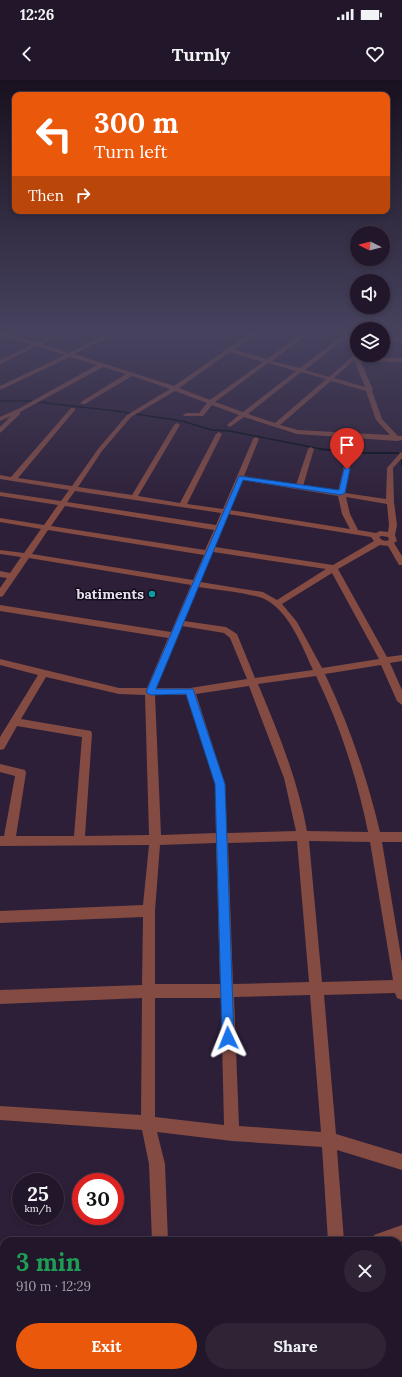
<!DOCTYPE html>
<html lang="en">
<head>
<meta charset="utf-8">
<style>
	body { margin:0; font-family:Lora,serif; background:#2e2436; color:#f1f3f6; height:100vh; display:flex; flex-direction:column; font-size:15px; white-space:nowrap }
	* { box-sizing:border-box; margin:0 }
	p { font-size:13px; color:#a29fa8 }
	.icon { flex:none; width:22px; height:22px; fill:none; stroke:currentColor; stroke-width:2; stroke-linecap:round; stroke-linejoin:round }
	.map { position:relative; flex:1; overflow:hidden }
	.side { position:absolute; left:0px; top:1157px; width:402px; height:140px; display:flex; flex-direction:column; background:#22172a; border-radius:12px 12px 0 0; box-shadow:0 2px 6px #0003,0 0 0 1px #3f3647 }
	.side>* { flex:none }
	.guide { position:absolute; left:12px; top:12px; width:378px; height:122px; border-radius:8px; box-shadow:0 2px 6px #0003,0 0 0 1px #3f3647; background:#ea580c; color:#fff; overflow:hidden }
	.needle { width:26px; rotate:276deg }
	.buttons { position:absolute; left:350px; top:146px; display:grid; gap:8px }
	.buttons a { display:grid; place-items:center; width:40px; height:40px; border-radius:50%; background:#22172a; box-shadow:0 2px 6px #0003,0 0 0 1px #3f3647; font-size:20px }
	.speed { position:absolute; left:12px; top:1093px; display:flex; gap:8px; font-size:20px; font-weight:700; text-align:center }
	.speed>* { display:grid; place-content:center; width:52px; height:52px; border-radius:50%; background:#22172a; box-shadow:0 2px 6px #0003,0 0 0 1px #3f3647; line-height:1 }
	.speed small { font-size:10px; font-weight:400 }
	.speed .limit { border:6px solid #d22; background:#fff; color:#111 }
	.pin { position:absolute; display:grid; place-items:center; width:34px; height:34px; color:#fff; margin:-41px -17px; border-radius:50% 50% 50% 0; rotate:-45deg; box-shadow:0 0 4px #0007 }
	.pin .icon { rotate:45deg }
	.me { position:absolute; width:44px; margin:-22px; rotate:358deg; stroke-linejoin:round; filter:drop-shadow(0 0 3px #0008) }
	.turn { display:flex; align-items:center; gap:14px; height:84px; padding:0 16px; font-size:18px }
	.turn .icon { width:52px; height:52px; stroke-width:2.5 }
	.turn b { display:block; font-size:28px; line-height:34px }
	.then { display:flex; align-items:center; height:38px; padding:0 16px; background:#0003; gap:8px; font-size:15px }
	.round { display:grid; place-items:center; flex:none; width:42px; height:42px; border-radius:21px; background:#2e2436 }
	.head { display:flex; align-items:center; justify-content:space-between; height:68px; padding:0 16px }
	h1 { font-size:24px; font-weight:700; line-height:30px; color:#1e9e55 }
	.action { display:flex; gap:8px; margin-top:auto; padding:8px 16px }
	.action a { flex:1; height:46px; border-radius:24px; background:#ea580c; color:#fff; font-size:16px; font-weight:700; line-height:46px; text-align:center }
	.action a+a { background:#2e2436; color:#f1f3f6 }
	.status { display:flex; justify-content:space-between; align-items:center; height:28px; padding:0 20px; background:#22172a; direction:ltr }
	.status svg { height:11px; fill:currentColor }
	header { display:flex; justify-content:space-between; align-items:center; height:52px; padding:0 16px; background:#22172a; font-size:18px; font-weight:700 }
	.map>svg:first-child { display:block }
</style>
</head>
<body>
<div class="status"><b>12:26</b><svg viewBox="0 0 49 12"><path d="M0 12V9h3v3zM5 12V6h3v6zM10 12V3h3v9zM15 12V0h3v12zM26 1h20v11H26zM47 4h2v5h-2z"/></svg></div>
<header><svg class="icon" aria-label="back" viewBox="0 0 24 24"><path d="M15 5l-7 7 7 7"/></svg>Turnly<svg class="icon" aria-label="heart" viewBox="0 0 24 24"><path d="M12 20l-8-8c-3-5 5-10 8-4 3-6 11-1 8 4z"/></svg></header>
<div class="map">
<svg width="402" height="1297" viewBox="0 0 402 1297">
	<rect width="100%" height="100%" fill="#2d1f38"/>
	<!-- green -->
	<path fill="#25563c" d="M 402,1166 L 402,1297 L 114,1297 L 124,1293 L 398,1293 L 398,1243 L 402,1238 L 398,1168 Z"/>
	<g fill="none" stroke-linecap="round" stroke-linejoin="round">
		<!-- stream-far1 -->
		<path stroke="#030e14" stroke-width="1.5" d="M 0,321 L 29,321 L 116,331 L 182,341 L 212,350 L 230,351 L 326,370"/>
		<!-- stream -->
		<g stroke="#030e14" stroke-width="2">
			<path d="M 320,369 L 356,373 L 398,373 L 402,377"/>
			<path d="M 402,380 L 402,385"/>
		</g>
		<!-- minor -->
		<g fill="#834b42" fill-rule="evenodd">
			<path d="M 63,250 L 70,250 L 42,264 L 69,273 L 116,250 L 123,250 L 74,274 L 174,306 L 255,250 L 261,250 L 234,270 L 267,279 L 307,250 L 313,250 L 272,281 L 300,288 L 343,255 L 341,250 L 346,250 L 359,278 L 402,278 L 402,282 L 361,282 L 373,310 L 372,311 L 382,339 L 398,356 L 402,356 L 402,360 L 397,361 L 297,354 L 244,337 L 230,347 L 227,345 L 228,344 L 239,335 L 212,325 L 203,336 L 184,336 L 183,335 L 186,333 L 199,333 L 207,323 L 175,311 L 131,337 L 102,371 L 78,407 L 132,415 L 174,345 L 177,343 L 180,345 L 138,416 L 180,423 L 216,354 L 219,352 L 222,354 L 187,424 L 223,429 L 253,359 L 256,357 L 259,359 L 244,396 L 296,405 L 308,369 L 311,367 L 314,369 L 303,406 L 338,411 L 346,377 L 349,375 L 352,377 L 345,413 L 386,419 L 387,388 L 400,373 L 402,372 L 402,378 L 393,388 L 394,422 L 397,445 L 395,455 L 397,461 L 394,463 L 402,476 L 402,485 L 399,485 L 388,466 L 380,465 L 338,489 L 387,577 L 402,575 L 402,581 L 390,583 L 402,610 L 402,625 L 397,621 L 381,585 L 325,594 C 349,645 367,697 380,752 L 402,752 L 402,762 L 382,762 L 402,882 L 402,920 L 397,918 L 395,913 L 324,915 L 336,1054 L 402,1074 L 402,1090 L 337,1070 L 344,1161 L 328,1161 L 322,1067 L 232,1061 L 157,1052 L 165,1084 L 168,1161 L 152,1161 L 149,1084 L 142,1050 L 0,1040 L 0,1026 L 141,1035 L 142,918 L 0,924 L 0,910 L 142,905 L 143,837 L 0,843 L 0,831 L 143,825 L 149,765 L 0,766 L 0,756 L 4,756 L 15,696 L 0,692 L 0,684 L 25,690 L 26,693 L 16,756 L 74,756 L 82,657 L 17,646 L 4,669 L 0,670 L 0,657 L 38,595 L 0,585 L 0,579 L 119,608 L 147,608 L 168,558 L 0,531 L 0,525 L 171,552 L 191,505 L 29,478 L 3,516 L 0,517 L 0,508 L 7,498 L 0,497 L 0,491 L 10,493 L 21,477 L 0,474 L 0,470 L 24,473 L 41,449 L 0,442 L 0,438 L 44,445 L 58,425 L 0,416 L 0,412 L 61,421 L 69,410 L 0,399 L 0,395 L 11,397 L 71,328 L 75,328 L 75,330 L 18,398 L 72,406 L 98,369 L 127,335 L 170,309 L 132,296 L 85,324 L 81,324 L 81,322 L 126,294 L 103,287 L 20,332 L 20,334 L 0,353 L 0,347 L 11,336 L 0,341 L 0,337 L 20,328 L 97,285 L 70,277 L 0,310 L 0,306 L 65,275 L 37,266 L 0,284 L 0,280 L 32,265 L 0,255 L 0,251 L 37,263 ZM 345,259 L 353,276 L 329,297 L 305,290 ZM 230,272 L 263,282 L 210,320 L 179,308 ZM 354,280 L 365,307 L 334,298 ZM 268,283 L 296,291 L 243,332 L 215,322 ZM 301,292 L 326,299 L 275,343 L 248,334 ZM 331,301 L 366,311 L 376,340 L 390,355 L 298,350 L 280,345 ZM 242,400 L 338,416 L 342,434 L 350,449 L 230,430 ZM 75,411 L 221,433 L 216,445 L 67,422 ZM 346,417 L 387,424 L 389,445 L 388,452 L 380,451 L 376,453 L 358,450 L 350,434 ZM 65,426 L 214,450 L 205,470 L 51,446 ZM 228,434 L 371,457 L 374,461 L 333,485 L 215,467 ZM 48,450 L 204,475 L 193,500 L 32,474 ZM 382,456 L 388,457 L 389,460 L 386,461 L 382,460 L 379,457 ZM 213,472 L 326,489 L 277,520 L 263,512 L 200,502 ZM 332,493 L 379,579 L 322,588 L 297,542 L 282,524 ZM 198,507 C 218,510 240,512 259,517 C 287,525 302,566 313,590 L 255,598 L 237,554 L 226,547 L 184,541 ZM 182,546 L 224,553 L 230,558 L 247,599 L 190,608 L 156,608 ZM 316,596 C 340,645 357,698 368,752 L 307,751 C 298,700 278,652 258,604 ZM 46,597 L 119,614 L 145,615 L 149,755 L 85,756 L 92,654 L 91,651 L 21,639 ZM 249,606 L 284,698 L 296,751 L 227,753 L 225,704 L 196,614 ZM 155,615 L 186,615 L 215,704 L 216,753 L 161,755 ZM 297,761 L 309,902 L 233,904 L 228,763 ZM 309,761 L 370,762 L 393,900 L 322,902 ZM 216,763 L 220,904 L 155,904 L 155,831 L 160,765 ZM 310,915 L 321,1052 L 239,1046 L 234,917 ZM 155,918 L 221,918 L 224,1045 L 155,1037 Z"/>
			<rect x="383" y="258" width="19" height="4"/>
			<path d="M 402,1145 L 402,1161 L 398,1163 L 398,1161 L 372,1161 L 374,1155 Z"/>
			<path d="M 0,1238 L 4,1240 L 4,1258 L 0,1256 Z"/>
			<rect x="135" y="1293" width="18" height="4"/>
		</g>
	</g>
	<!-- sky -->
	<linearGradient id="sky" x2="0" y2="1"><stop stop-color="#19111f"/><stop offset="0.58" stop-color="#46425e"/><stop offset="1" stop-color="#46425e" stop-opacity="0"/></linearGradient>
	<rect width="402" height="432" fill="url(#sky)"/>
	<!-- route -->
	<path fill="#1a73e8" stroke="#114b97" d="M 347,387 L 350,389 L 345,413 L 341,415 L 243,400 L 156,609 L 193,609 L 225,704 L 234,958 L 233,963 L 228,964 L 224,963 L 222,958 L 215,704 L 186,614 L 150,615 L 146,612 L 239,396 L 339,410 L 344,389 Z"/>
	<!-- markers -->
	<circle fill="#0f9aa8" stroke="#120c17" stroke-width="1.5" cx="152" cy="514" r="4"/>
	<g text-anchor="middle" stroke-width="3" stroke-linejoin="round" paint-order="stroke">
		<!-- poi labels -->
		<g font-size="14" font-weight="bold" fill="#e9e0f1" stroke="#120c17" text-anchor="end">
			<text x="144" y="519">batiments</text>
		</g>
	</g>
</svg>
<div class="buttons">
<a><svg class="needle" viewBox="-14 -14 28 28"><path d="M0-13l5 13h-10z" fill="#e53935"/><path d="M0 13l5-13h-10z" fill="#a29fa8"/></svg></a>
<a><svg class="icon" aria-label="sound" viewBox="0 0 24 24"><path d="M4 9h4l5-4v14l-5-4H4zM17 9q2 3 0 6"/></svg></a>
<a><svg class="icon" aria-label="layers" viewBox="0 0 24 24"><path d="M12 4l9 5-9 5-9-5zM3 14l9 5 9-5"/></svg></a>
</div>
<div class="speed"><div>25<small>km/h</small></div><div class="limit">30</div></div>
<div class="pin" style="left:347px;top:389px;background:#d93025"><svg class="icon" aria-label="arrive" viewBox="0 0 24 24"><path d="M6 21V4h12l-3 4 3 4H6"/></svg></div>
<svg class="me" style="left:228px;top:958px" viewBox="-20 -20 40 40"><path d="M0-17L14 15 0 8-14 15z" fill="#1a73e8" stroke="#fff" stroke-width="4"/></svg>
<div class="guide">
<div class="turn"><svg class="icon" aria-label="left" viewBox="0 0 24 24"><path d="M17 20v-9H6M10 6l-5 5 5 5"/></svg><div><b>300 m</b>Turn left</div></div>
<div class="then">Then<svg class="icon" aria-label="right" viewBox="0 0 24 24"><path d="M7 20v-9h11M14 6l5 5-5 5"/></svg></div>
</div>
<section class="side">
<div class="head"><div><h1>3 min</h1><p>910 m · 12:29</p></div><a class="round"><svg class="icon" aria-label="close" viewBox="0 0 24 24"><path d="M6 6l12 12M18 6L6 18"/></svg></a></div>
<div class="action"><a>Exit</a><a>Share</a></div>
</section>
</div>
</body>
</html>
